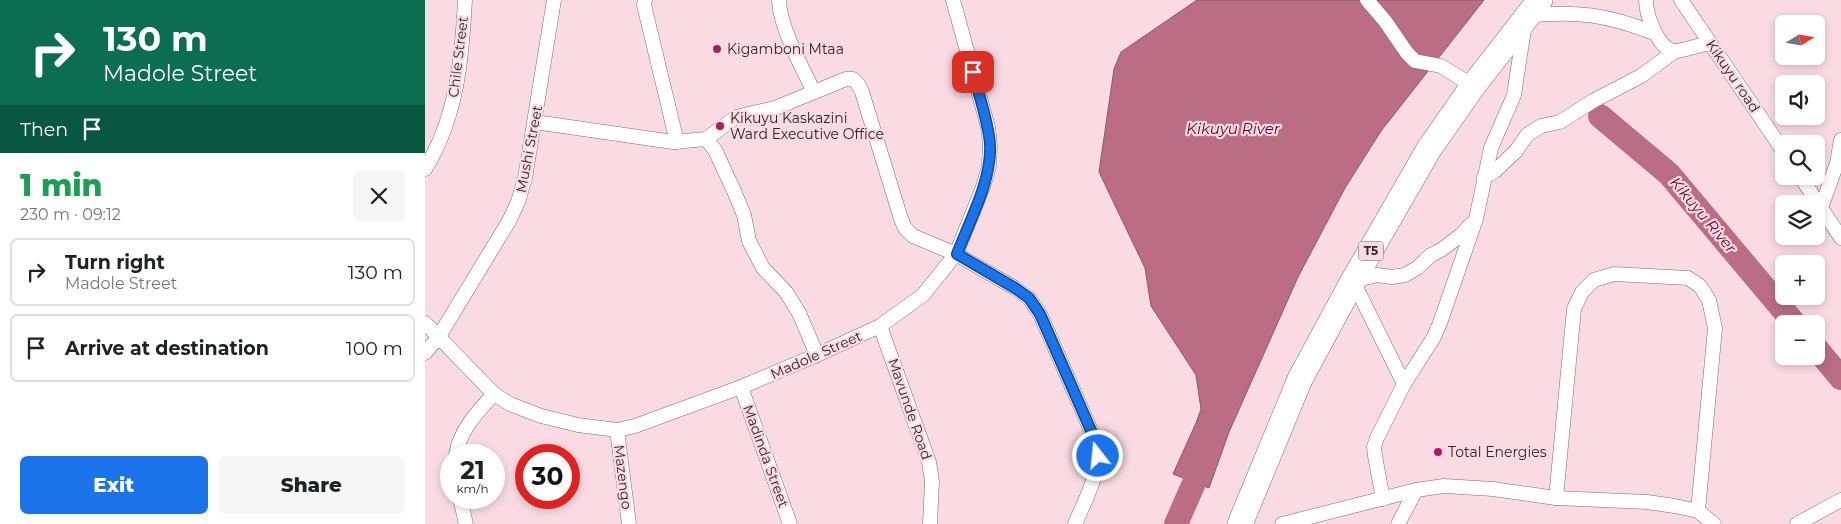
<!DOCTYPE html>
<html lang="en">
<head>
<meta charset="utf-8">
<style>
	body { margin:0; font-family:Montserrat,sans-serif; background:#f6f6f6; color:#202124; height:100vh; display:flex; flex-direction:column; font-size:19px; white-space:nowrap }
	* { box-sizing:border-box; margin:0 }
	p { font-size:16px; color:#757577 }
	.icon { flex:none; width:28px; height:28px; fill:none; stroke:currentColor; stroke-width:2; stroke-linecap:round; stroke-linejoin:round }
	.map { position:relative; flex:1; overflow:hidden }
	.details { display:flex; flex-direction:column; background:#fff; width:425px }
	.details>* { flex:none }
	.banner { background:#0b6e4f; color:#fff; overflow:hidden }
	.needle { width:32px; rotate:79deg }
	.controls { position:absolute; left:1350px; top:15px; display:grid; gap:10px }
	.controls a { display:grid; place-items:center; width:50px; height:50px; border-radius:8px; background:#fff; box-shadow:0 2px 8px #0003; font-size:25px }
	.speed { position:absolute; left:15px; top:444px; display:flex; gap:10px; font-size:25px; font-weight:700; text-align:center }
	.speed>* { display:grid; place-content:center; width:65px; height:65px; border-radius:50%; background:#fff; box-shadow:0 2px 8px #0003; line-height:1 }
	.speed small { font-size:12px; font-weight:400 }
	.speed .limit { border:8px solid #d22; background:#fff; color:#111 }
	.pin { position:absolute; display:grid; place-items:center; width:42px; height:42px; color:#fff; margin:-21px; border-radius:10px; box-shadow:0 2px 8px #0006 }
	.me { position:absolute; width:55px; margin:-28px; rotate:344deg; stroke-linejoin:round; filter:drop-shadow(0 0 4px #0008) }
	.turn { display:flex; align-items:center; gap:18px; height:105px; padding:0 20px; font-size:22px }
	.turn .icon { width:65px; height:65px; stroke-width:2.5 }
	.turn b { display:block; font-size:35px; line-height:42px }
	.then { display:flex; align-items:center; height:48px; padding:0 20px; background:#0003; gap:10px; font-size:19px }
	.round { display:grid; place-items:center; flex:none; width:52px; height:52px; border-radius:8px; background:#f6f6f6 }
	.headline { display:flex; align-items:center; justify-content:space-between; height:85px; padding:0 20px }
	h1 { font-size:30px; font-weight:800; line-height:38px; color:#1e9e55 }
	.button { display:flex; gap:10px; margin-top:auto; padding:10px 20px }
	.button a { flex:1; height:58px; border-radius:8px; background:#1a73e8; color:#fff; font-size:20px; font-weight:800; line-height:58px; text-align:center }
	.button a+a { background:#f6f6f6; color:#202124 }
	ul { padding:0; list-style:none }
	li { display:flex; align-items:center; gap:15px; height:68px; margin:0 10px 8px; padding:0 10px; border:2px solid #e0e0e0; border-radius:8px }
	li div { flex:1 }
	li b { display:block; font-size:19px }
	li em { font-style:normal }
	main { display:flex; flex:1; min-height:0 }
	.map>svg:first-child { display:block }
</style>
</head>
<body>
<main>
<section class="details">
<div class="banner">
<div class="turn"><svg class="icon" aria-label="right" viewBox="0 0 24 24"><path d="M7 20v-9h11M14 6l5 5-5 5"/></svg><div><b>130 m</b>Madole Street</div></div>
<div class="then">Then<svg class="icon" aria-label="arrive" viewBox="0 0 24 24"><path d="M6 21V4h12l-3 4 3 4H6"/></svg></div>
</div>
<div class="headline"><div><h1>1 min</h1><p>230 m · 09:12</p></div><a class="round"><svg class="icon" aria-label="close" viewBox="0 0 24 24"><path d="M6 6l12 12M18 6L6 18"/></svg></a></div>
<ul>
<li><svg class="icon" aria-label="right" viewBox="0 0 24 24"><path d="M7 20v-9h11M14 6l5 5-5 5"/></svg><div><b>Turn right</b><p>Madole Street</p></div><em>130 m</em></li>
<li><svg class="icon" aria-label="arrive" viewBox="0 0 24 24"><path d="M6 21V4h12l-3 4 3 4H6"/></svg><div><b>Arrive at destination</b></div><em>100 m</em></li>
</ul>
<div class="button"><a>Exit</a><a>Share</a></div>
</section>
<div class="map">
<svg width="1416" height="524" viewBox="0 0 1416 524">
	<rect width="100%" height="100%" fill="#fadbe3"/>
	<!-- water -->
	<path fill="#ba6d84" stroke="#905768" d="M 772,0 L 1059,0 L 956,131 L 920,188 L 873,277 L 804,432 L 784,488 L 748,474 L 771,423 L 776,409 L 771,375 L 726,306 L 720,268 L 674,172 L 689,69 L 696,52 Z"/>
	<g fill="none" stroke-linecap="round" stroke-linejoin="round">
		<!-- river -->
		<g stroke="#ba6d84" stroke-width="24">
			<path d="M 1175,116 L 1244,174 L 1370,324"/>
			<path d="M 1391,348 L 1416,378"/>
			<path d="M 751,524 L 769,483"/>
		</g>
		<!-- street casing -->
		<g stroke="#82676e" stroke-width="15">
			<g id="street">
				<path d="M 220,0 L 219,5 L 252,142"/>
				<path d="M 354,0 C 355,28 377,67 389,92"/>
				<path d="M 942,0 L 960,21 L 982,53 L 990,61 L 1016,66 L 1048,86"/>
				<path d="M 1221,0 C 1221,14 1233,51 1251,51 C 1257,51 1277,44 1285,43"/>
				<path d="M 1256,0 L 1359,152"/>
				<path d="M 110,122 L 248,142 L 281,139 L 311,117 L 350,108 L 421,79 L 428,79 L 433,84 L 437,92 L 476,219 L 480,228 L 488,236 L 531,254 L 590,288 L 604,298 L 615,314 L 671,442 C 676,473 662,496 650,524"/>
				<path d="M 281,139 L 290,150 L 309,191 L 319,215 L 324,241 L 338,268 L 361,292 L 374,313 L 392,355"/>
				<path d="M 0,169 C 32,118 37,58 40,0"/>
				<path d="M 1375,176 L 1416,238"/>
				<path d="M 1059,177 L 1070,171 L 1091,151 L 1102,135 L 1116,126 L 1135,122 L 1168,101 L 1216,76 L 1250,51"/>
				<path d="M 1396,208 L 1412,163 L 1416,140"/>
				<path d="M 0,323 L 69,394 L 85,404 L 116,416 L 153,425 L 192,430 L 210,426 L 316,387 L 392,355 L 455,326 L 498,295 L 531,254 L 558,187 L 564,166 L 565,145 L 563,127 L 528,0"/>
				<path d="M 455,326 L 504,462 L 507,481 L 505,524"/>
				<path d="M 0,353 L 13,338 L 84,221 L 93,202 L 100,178 L 129,0"/>
				<path d="M 979,384 L 928,281 L 952,275 L 967,277 L 980,275 L 992,268 L 1006,255 L 1016,250 L 1036,235 L 1046,224"/>
				<path d="M 316,387 L 365,524"/>
				<path d="M 192,430 L 204,524"/>
				<path d="M 31,455 C 34,431 53,411 69,394"/>
				<path d="M 35,498 L 41,524"/>
				<path d="M 1131,498 L 1149,309 L 1157,292 L 1169,280 L 1189,274 L 1263,278 L 1275,286 L 1284,300 L 1290,328 L 1273,511"/>
				<path d="M 958,499 L 950,456 L 949,447 L 952,438 L 979,384 L 1009,337 L 1015,323 L 1051,219 L 1066,148 L 1089,95 L 1101,16 C 1151,10 1183,15 1229,33"/>
				<path d="M 857,524 L 991,490 L 1019,486 L 1068,489 L 1131,498 L 1222,502 L 1250,506 L 1273,511 L 1289,524"/>
				<path d="M 973,524 L 991,490"/>
				<path d="M 1372,524 L 1416,500"/>
			</g>
		</g>
		<!-- highway casing -->
		<g stroke="#82676e" stroke-width="26">
			<path id="highway" d="M 815,524 L 875,379 L 928,281 L 1004,149 L 1048,86 L 1115,0"/>
		</g>
		<!-- street -->
		<use href="#street" stroke="#fff" stroke-width="14"/>
		<!-- highway -->
		<use href="#highway" stroke="#fff" stroke-width="25"/>
	</g>
	<g fill="none" stroke-linecap="round" stroke-linejoin="round">
		<!-- route casing -->
		<g stroke="#114b97" stroke-width="12">
			<path id="route" d="M 548,72 C 554,96 563,120 565,144 C 567,180 545,220 532,254 L 590,288 L 604,298 L 615,314 L 671,442 L 673,456"/>
		</g>
		<!-- route -->
		<use href="#route" stroke="#1a73e8" stroke-width="9"/>
	</g>
	<!-- markers -->
	<g fill="#ab1d5c" stroke="#fadbe3" stroke-width="2">
		<circle cx="292" cy="49" r="5"/>
		<circle cx="295" cy="126" r="5"/>
		<circle cx="1013" cy="452" r="5"/>
	</g>
	<g text-anchor="middle" stroke-width="4.5" stroke-linejoin="round" paint-order="stroke">
		<!-- shield labels -->
		<rect fill="#fadbe3" stroke="#6c5b5f" stroke-width="1" x="933.5" y="241.5" width="25" height="19" rx="4"/>
		<g font-size="12" font-weight="bold" fill="#2f2427">
			<text x="946" y="255">T5</text>
		</g>
		<!-- poi labels -->
		<g font-size="14" fill="#2f2427" stroke="#fadbe3" text-anchor="start">
			<text x="302" y="54">Kigamboni Mtaa</text>
			<text x="305" y="123">Kikuyu Kaskazini<tspan x="305" dy="16">Ward Executive Office</tspan></text>
			<text x="1023" y="457">Total Energies</text>
		</g>
		<!-- street labels -->
		<g font-size="14" fill="#2f2427" stroke="#fadbe3">
			<text transform="translate(33 57) rotate(-83)" y="5">Chile Street</text>
			<text transform="translate(1308 76) rotate(56)" y="5">Kikuyu road</text>
			<text transform="translate(104 149) rotate(-79)" y="5">Mushi Street</text>
			<text transform="translate(391 355) rotate(-24)" y="5">Madole Street</text>
			<text transform="translate(485 409) rotate(71)" y="5">Mavunde Road</text>
			<text transform="translate(341 456) rotate(70)" y="5">Madinda Street</text>
			<text transform="translate(198 477) rotate(83)" y="5">Mazengo</text>
		</g>
		<!-- water labels -->
		<g font-size="15" font-style="italic" fill="#61002e" stroke="#fadbe3">
			<text x="808" y="134">Kikuyu River</text>
			<text transform="translate(1278 215) rotate(50)" y="5">Kikuyu River</text>
		</g>
	</g>
</svg>
<div class="controls">
<a><svg class="needle" viewBox="-14 -14 28 28"><path d="M0-13l5 13h-10z" fill="#e53935"/><path d="M0 13l5-13h-10z" fill="#757577"/></svg></a>
<a><svg class="icon" aria-label="sound" viewBox="0 0 24 24"><path d="M4 9h4l5-4v14l-5-4H4zM17 9q2 3 0 6"/></svg></a>
<a><svg class="icon" aria-label="search" viewBox="0 0 24 24"><circle cx="10" cy="10" r="6"/><path d="M15 15l6 6"/></svg></a>
<a><svg class="icon" aria-label="layers" viewBox="0 0 24 24"><path d="M12 4l9 5-9 5-9-5zM3 14l9 5 9-5"/></svg></a>
<a>+</a>
<a>−</a>
</div>
<div class="speed"><div>21<small>km/h</small></div><div class="limit">30</div></div>
<div class="pin" style="left:548px;top:72px;background:#d93025"><svg class="icon" aria-label="arrive" viewBox="0 0 24 24"><path d="M6 21V4h12l-3 4 3 4H6"/></svg></div>
<svg class="me" style="left:673px;top:456px" viewBox="-20 -20 40 40"><circle r="17" fill="#1a73e8" stroke="#fff" stroke-width="3"/><path d="M0-11L8 9 0 5-8 9z" fill="#fff"/></svg>
</div>
</main>
</body>
</html>
